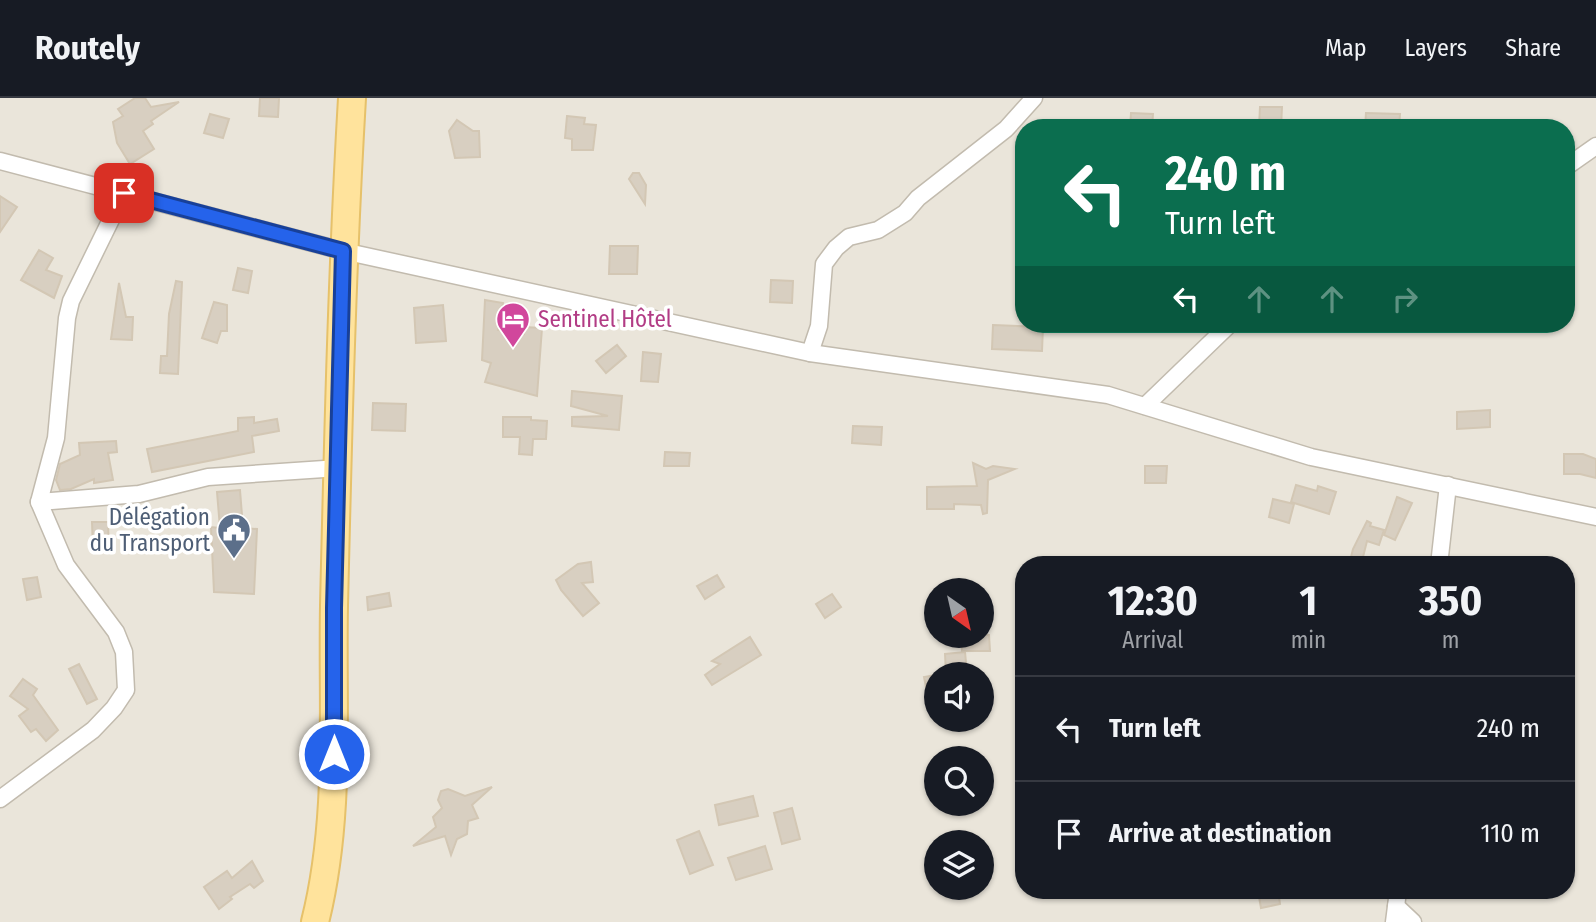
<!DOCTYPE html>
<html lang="en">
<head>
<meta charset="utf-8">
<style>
	body { margin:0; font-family:"Fira Sans Condensed",sans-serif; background:#242831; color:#f1f3f6; height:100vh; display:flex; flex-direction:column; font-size:26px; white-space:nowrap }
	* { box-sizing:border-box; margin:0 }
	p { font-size:23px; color:#9ea1a6 }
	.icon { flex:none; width:38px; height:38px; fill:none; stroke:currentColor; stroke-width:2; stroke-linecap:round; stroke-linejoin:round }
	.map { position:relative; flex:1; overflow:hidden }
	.sheet { position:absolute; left:1015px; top:458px; width:560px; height:343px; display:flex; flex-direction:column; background:#171b24; border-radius:28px; box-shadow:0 2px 5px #0004 }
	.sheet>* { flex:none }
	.banner { position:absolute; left:1015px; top:21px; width:560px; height:214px; border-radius:28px; box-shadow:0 2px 5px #0004; background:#0b6e4f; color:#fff; overflow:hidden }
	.needle { width:46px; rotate:146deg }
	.buttons { position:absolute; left:924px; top:480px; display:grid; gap:14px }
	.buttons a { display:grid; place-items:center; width:70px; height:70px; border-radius:50%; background:#171b24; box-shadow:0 2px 5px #0004; font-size:35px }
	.pin { position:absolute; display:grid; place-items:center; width:60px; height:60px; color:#fff; margin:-30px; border-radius:14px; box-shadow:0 4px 10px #0006 }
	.me { position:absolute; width:77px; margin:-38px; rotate:0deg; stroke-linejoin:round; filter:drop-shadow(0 0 5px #0008) }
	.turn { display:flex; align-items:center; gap:24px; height:147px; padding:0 35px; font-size:32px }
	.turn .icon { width:91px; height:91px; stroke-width:2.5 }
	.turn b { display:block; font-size:49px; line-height:60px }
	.lanes { display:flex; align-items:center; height:66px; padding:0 35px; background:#0003; justify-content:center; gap:35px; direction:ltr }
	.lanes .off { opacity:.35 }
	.eta { display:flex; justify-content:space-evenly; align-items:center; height:119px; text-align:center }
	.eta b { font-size:42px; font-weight:700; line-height:49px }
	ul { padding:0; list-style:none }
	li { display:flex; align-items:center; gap:21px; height:105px; padding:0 35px; border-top:2px solid #363941 }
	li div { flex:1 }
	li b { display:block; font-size:26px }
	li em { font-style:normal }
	header { display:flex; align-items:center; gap:42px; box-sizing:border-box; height:98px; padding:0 35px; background:#171b24; border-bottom:2px solid #363941 }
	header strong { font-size:33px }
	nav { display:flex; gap:38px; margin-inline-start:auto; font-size:24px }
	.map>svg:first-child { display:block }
</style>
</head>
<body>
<header>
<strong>Routely</strong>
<nav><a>Map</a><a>Layers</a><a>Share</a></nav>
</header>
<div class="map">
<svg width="1596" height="824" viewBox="0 0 1596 824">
	<rect width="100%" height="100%" fill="#f6f3ec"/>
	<!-- residential -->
	<path fill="#eae5da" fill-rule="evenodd" d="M 0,0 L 1596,0 L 1596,824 L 0,824 ZM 1024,30 L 1566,30 L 1566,226 L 1024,226 ZM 1024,467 L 1566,467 L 1566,793 L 1024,793 ZM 936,492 L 982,492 L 982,537 L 936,537 ZM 936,576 L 982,576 L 982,621 L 936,621 ZM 936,660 L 982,660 L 982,705 L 936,705 ZM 936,744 L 982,744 L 982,789 L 936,789 Z"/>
	<!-- building -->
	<g fill="#d8cfc1" stroke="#d3c7b4" stroke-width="2">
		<path d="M 135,0 L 145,0 L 151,9 L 179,4 L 151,23 L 153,26 L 143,33 L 154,51 L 130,66 L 117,45 L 113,24 L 123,18 L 118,11 Z"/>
		<path d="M 260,0 L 279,0 L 278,19 L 259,18 Z"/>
		<path d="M 1260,9 L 1282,9 L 1281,30 L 1259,29 Z"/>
		<path d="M 1131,15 L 1153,16 L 1152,30 L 1130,30 Z"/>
		<path d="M 1366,15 L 1400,16 L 1399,30 L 1365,30 Z"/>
		<path d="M 210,16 L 229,21 L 223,40 L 204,35 Z"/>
		<path d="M 567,18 L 585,20 L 584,26 L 596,27 L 593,52 L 572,52 L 572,41 L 565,40 Z"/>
		<path d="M 457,22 L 473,33 L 479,33 L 480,59 L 455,60 L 449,33 Z"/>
		<path d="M 633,75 L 639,75 L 646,87 L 645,106 L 629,81 Z"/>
		<path d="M 0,98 L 17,109 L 0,134 Z"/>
		<path d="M 610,148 L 638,148 L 637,176 L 609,176 Z"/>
		<path d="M 39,152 L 53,160 L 46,172 L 62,178 L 54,200 L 21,182 Z"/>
		<path d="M 238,170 L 252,173 L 248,195 L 233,192 Z"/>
		<path d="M 771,182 L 793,183 L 792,205 L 770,204 Z"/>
		<path d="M 176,183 L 182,184 L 178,276 L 160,275 L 161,258 L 167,258 L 169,216 Z"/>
		<path d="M 119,185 L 126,219 L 133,219 L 132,242 L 111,241 Z"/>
		<path d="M 485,202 L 503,205 L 498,232 L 524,236 L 524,229 L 542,230 L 537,298 L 485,284 L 491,265 L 482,262 Z"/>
		<path d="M 214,204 L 227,207 L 227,233 L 221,233 L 217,245 L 202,240 Z"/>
		<path d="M 443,207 L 446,243 L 416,245 L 414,210 Z"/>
		<path d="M 993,227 L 1043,229 L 1042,253 L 992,251 Z"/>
		<path d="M 617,247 L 626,258 L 606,275 L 596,263 Z"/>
		<path d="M 643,254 L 661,256 L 658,284 L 641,283 Z"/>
		<path d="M 572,293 L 622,298 L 619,332 L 572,328 L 572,319 L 608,318 L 571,308 Z"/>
		<path d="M 373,305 L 406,306 L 405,333 L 372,332 Z"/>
		<path d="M 1490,312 L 1490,329 L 1457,331 L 1457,314 Z"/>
		<path d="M 254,319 L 254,325 L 277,321 L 279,333 L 252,338 L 254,354 L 152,374 L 147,351 L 238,333 L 238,320 Z"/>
		<path d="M 503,319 L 531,319 L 531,322 L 547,323 L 546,341 L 533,341 L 532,357 L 519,356 L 520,339 L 503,339 Z"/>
		<path d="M 853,328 L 882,329 L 881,347 L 852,345 Z"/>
		<path d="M 116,343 L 117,354 L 108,355 L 113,382 L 94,385 L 94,381 L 71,391 L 60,392 L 56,382 L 60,366 L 80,357 L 79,345 Z"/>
		<path d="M 665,354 L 690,355 L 689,368 L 664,368 Z"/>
		<path d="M 1564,356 L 1583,356 L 1596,361 L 1596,380 L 1580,376 L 1564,376 Z"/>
		<path d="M 973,365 L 986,371 L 993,368 L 1015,371 L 988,382 L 987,415 L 983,416 L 981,407 L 954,406 L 954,411 L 927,411 L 927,389 L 977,388 Z"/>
		<path d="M 1145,368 L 1167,368 L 1166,385 L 1145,385 Z"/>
		<path d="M 1296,387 L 1317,393 L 1318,388 L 1336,394 L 1329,416 L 1291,404 Z"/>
		<path d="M 240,392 L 243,430 L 257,431 L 254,496 L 214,494 L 211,429 L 220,430 L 217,394 Z"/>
		<path d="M 1397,399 L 1412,405 L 1395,442 L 1384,437 Z"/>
		<path d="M 1273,401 L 1294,406 L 1289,425 L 1269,419 Z"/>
		<path d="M 1367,423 L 1371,425 L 1370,428 L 1384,432 L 1379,447 L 1367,443 L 1361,467 L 1349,467 L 1353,451 Z"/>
		<path d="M 92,424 L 108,424 L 109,451 L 93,451 Z"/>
		<path d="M 591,464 L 593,484 L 582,485 L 599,505 L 583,518 L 561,492 L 556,482 L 578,466 Z"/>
		<path d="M 717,477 L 724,489 L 705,501 L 697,488 Z"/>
		<path d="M 37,479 L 41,499 L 27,502 L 23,481 Z"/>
		<path d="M 389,495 L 391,508 L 368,512 L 367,499 Z"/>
		<path d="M 832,496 L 841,509 L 825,520 L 816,506 Z"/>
		<path d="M 961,537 L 989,537 L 990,553 L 962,553 Z"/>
		<path d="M 750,539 L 761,557 L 712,587 L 705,577 L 720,566 L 712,563 Z"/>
		<path d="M 965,554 L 967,575 L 946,576 L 945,556 Z"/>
		<path d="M 79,566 L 97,601 L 87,606 L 69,571 Z"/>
		<path d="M 936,577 L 936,614 L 931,614 L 924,579 Z"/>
		<path d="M 23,581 L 37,591 L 33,597 L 58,632 L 46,643 L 36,631 L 31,634 L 19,618 L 28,611 L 10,598 Z"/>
		<path d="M 492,689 L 472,707 L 478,720 L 468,723 L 467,736 L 457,741 L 451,757 L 445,738 L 413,748 L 436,729 L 433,719 L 442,710 L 438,702 L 441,693 L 448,691 L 465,698 Z"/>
		<path d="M 753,698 L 758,718 L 719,727 L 715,707 Z"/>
		<path d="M 792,710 L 800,741 L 782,746 L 774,715 Z"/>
		<path d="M 699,733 L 713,767 L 690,776 L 677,742 Z"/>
		<path d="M 765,748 L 772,771 L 736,782 L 728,760 Z"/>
		<path d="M 252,763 L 263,783 L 254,790 L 250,786 L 230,799 L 232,801 L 219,811 L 204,789 L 227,773 L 232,780 Z"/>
		<path d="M 1258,793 L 1278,793 L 1280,806 L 1261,810 Z"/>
	</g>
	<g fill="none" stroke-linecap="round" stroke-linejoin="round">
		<!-- minor casing -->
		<g stroke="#c2bbae" stroke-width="19">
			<g id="minor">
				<path d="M 0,63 L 343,153 L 810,255 L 1108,297 L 1311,359 L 1596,419"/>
				<path d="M 1566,69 L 1596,48"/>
				<path d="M 810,255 L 819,228 L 824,166 L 836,150 L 849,139 L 878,132 L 905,115 L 918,100 L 1006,31 L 1034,0"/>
				<path d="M 1145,308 L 1230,226"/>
				<path d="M 39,404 L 139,396 L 208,379 L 339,370"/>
				<path d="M 1439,467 L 1448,387"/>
				<path d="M 0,701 L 93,632 L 114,610 L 126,592 L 124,554 L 116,534 L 66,467 L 39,404 L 56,340 L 67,220 L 71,203 L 124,95"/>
				<path d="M 1396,808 L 1413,824"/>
				<path d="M 1394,824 L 1398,793"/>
			</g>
		</g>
		<!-- primary casing -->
		<g stroke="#e6c16a" stroke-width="30">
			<path id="primary" d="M 315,824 C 341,720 332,614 334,508 C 338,339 342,169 352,0"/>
		</g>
		<!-- minor -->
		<use href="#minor" stroke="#fff" stroke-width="16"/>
		<!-- primary -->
		<use href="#primary" stroke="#ffe39c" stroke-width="26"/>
	</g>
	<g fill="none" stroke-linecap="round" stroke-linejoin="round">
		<!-- route casing -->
		<g stroke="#184099" stroke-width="18">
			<path id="route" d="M 124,95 L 343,153 L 334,510 L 334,656"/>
		</g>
		<!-- route -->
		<use href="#route" stroke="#2563eb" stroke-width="12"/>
	</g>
	<!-- icons -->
	<defs>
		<g id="hotel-pin" transform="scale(1.75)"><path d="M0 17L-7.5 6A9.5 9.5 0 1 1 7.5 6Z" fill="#d1479c" stroke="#fff"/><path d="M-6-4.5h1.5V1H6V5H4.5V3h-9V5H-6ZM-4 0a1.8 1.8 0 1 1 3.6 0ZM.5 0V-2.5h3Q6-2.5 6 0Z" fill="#fff"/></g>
		<g id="civic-pin" transform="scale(1.75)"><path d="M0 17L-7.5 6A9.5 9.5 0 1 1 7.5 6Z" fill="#5c6f8a" stroke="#fff"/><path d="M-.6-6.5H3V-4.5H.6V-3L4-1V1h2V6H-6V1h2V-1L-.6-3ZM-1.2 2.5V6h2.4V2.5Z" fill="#fff"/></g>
	</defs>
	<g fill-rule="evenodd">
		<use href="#hotel-pin" x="513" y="221"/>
		<use href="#civic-pin" x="234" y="432"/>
	</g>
	<g text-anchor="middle" stroke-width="7" stroke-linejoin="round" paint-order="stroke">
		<!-- hotel labels -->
		<g font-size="23" fill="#b23c85" stroke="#fff" text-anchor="start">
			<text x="538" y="229">Sentinel Hôtel</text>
		</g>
		<!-- service labels -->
		<g font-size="23" fill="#4e5e75" stroke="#fff" text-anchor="end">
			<text x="210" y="427">Délégation<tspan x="210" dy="26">du Transport</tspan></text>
		</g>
	</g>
</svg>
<div class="buttons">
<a><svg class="needle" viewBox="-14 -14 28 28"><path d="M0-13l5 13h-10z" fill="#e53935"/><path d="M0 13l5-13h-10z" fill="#9ea1a6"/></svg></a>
<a><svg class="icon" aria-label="sound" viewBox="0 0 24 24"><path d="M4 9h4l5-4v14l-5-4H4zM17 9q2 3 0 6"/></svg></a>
<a><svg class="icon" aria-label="search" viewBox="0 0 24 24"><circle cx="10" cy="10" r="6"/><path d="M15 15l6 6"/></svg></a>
<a><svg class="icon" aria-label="layers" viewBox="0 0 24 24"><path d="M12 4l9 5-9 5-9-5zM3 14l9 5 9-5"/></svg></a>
</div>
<div class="pin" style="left:124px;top:95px;background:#d93025"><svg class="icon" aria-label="arrive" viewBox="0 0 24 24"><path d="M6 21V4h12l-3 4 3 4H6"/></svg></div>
<svg class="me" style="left:334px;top:656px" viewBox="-20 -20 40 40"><circle r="17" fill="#2563eb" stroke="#fff" stroke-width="3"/><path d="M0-11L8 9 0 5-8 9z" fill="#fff"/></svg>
<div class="banner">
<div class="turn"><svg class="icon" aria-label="left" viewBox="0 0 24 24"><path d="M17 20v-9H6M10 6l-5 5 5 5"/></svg><div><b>240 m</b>Turn left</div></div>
<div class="lanes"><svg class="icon" aria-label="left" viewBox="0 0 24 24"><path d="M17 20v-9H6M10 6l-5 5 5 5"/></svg><svg class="icon off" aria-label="ahead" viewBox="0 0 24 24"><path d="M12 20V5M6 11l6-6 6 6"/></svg><svg class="icon off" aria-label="ahead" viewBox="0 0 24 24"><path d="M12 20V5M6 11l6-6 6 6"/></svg><svg class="icon off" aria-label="right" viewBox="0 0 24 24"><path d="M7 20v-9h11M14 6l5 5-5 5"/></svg></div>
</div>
<section class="sheet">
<div class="eta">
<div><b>12:30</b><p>Arrival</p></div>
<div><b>1</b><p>min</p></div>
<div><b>350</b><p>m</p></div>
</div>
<ul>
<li><svg class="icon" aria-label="left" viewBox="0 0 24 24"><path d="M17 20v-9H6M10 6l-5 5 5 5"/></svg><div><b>Turn left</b></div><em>240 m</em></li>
<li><svg class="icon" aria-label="arrive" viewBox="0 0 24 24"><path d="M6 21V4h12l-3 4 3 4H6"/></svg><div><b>Arrive at destination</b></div><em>110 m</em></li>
</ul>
</section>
</div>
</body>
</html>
